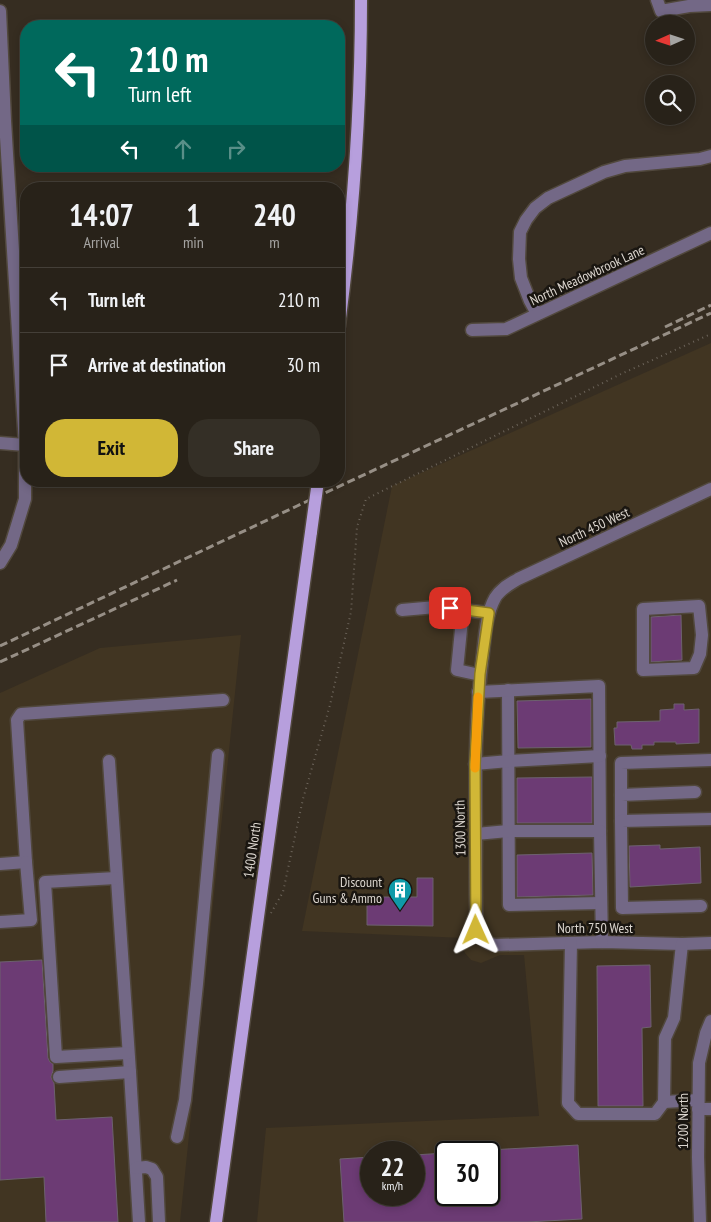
<!DOCTYPE html>
<html lang="en">
<head>
<meta charset="utf-8">
<style>
	body { margin:0; font-family:"PT Sans Narrow",sans-serif; background:#342f26; color:#f1f3f6; height:100vh; display:flex; flex-direction:column; font-size:19px; white-space:nowrap }
	* { box-sizing:border-box; margin:0 }
	p { font-size:16px; color:#a5a4a2 }
	.icon { flex:none; width:28px; height:28px; fill:none; stroke:currentColor; stroke-width:2; stroke-linecap:round; stroke-linejoin:round }
	.map { position:relative; flex:1; overflow:hidden }
	.side { position:absolute; left:20px; top:182px; width:325px; height:305px; display:flex; flex-direction:column; background:#282219; border-radius:20px; box-shadow:0 2px 8px #0003,0 0 0 1px #443f38 }
	.side>* { flex:none }
	.top-card { position:absolute; left:20px; top:20px; width:325px; height:152px; border-radius:20px; box-shadow:0 2px 8px #0003,0 0 0 1px #443f38; background:#00695c; color:#fff; overflow:hidden }
	.needle { width:32px; rotate:267deg }
	.tools { position:absolute; left:645px; top:15px; display:grid; gap:10px }
	.tools a { display:grid; place-items:center; width:50px; height:50px; border-radius:50%; background:#282219; box-shadow:0 2px 8px #0003,0 0 0 1px #443f38; font-size:25px }
	.speed { position:absolute; left:360px; top:1141px; display:flex; gap:10px; font-size:25px; font-weight:700; text-align:center }
	.speed>* { display:grid; place-content:center; width:65px; height:65px; border-radius:50%; background:#282219; box-shadow:0 2px 8px #0003,0 0 0 1px #443f38; line-height:1 }
	.speed small { font-size:12px; font-weight:400 }
	.speed .limit { border:2px solid #111; border-radius:8px; background:#fff; color:#111 }
	.pin { position:absolute; display:grid; place-items:center; width:42px; height:42px; color:#fff; margin:-21px; border-radius:10px; box-shadow:0 2px 8px #0006 }
	.me { position:absolute; width:55px; margin:-28px; rotate:359deg; stroke-linejoin:round; filter:drop-shadow(0 0 4px #0008) }
	.turn { display:flex; align-items:center; gap:18px; height:105px; padding:0 25px; font-size:22px }
	.turn .icon { width:65px; height:65px; stroke-width:2.5 }
	.turn b { display:block; font-size:35px; line-height:42px }
	.lanes { display:flex; align-items:center; height:48px; padding:0 25px; background:#0003; justify-content:center; gap:25px; direction:ltr }
	.lanes .off { opacity:.35 }
	.eta { display:flex; justify-content:space-evenly; align-items:center; height:85px; text-align:center }
	.eta b { font-size:30px; font-weight:700; line-height:35px }
	.primary-button { display:flex; gap:10px; margin-top:auto; padding:10px 25px }
	.primary-button a { flex:1; height:58px; border-radius:20px; background:#d1b736; color:#111; font-size:20px; font-weight:700; line-height:58px; text-align:center }
	.primary-button a+a { background:#342f26; color:#f1f3f6 }
	ul { padding:0; list-style:none }
	li { display:flex; align-items:center; gap:15px; height:65px; padding:0 25px; border-top:1px solid #443f38 }
	li div { flex:1 }
	li b { display:block; font-size:19px }
	li em { font-style:normal }
	.map>svg:first-child { display:block }
</style>
</head>
<body>
<div class="map">
<svg width="711" height="1222" viewBox="0 0 711 1222">
	<rect width="100%" height="100%" fill="#362d21"/>
	<!-- built -->
	<g fill="#413522" fill-rule="evenodd">
		<path d="M 711,343 L 711,1222 L 257,1222 L 266,1128 L 539,1116 L 524,955 L 500,955 L 481,963 L 471,960 L 465,953 L 462,946 L 464,938 L 302,931 L 392,486 ZM 371,1152 L 414,1152 L 414,1195 L 371,1195 ZM 446,1152 L 489,1152 L 489,1195 L 446,1195 Z"/>
		<path d="M 241,635 L 180,1222 L 0,1222 L 0,693 L 100,648 Z"/>
	</g>
	<!-- building -->
	<g fill="#6c3b74" stroke="#6d616e">
		<path d="M 681,615 L 682,660 L 651,662 L 651,617 Z"/>
		<path d="M 591,699 L 591,747 L 518,748 L 517,701 Z"/>
		<path d="M 674,704 L 684,704 L 684,710 L 699,709 L 699,743 L 676,744 L 676,742 L 654,742 L 654,745 L 642,745 L 642,749 L 632,749 L 631,745 L 615,745 L 614,728 L 617,728 L 617,722 L 660,721 L 660,710 L 674,709 Z"/>
		<path d="M 592,777 L 592,823 L 517,823 L 517,778 Z"/>
		<path d="M 660,845 L 660,849 L 700,847 L 701,883 L 630,887 L 629,846 Z"/>
		<path d="M 592,853 L 593,895 L 517,897 L 517,855 Z"/>
		<path d="M 417,878 L 433,878 L 433,926 L 367,925 L 367,897 L 417,897 Z"/>
		<path d="M 42,960 L 48,1058 L 50,1062 L 53,1064 L 53,1071 L 51,1077 L 54,1083 L 56,1120 L 112,1117 L 118,1222 L 46,1222 L 44,1177 L 0,1180 L 0,962 Z"/>
		<path d="M 650,965 L 651,1027 L 642,1028 L 643,1106 L 598,1106 L 597,966 Z"/>
		<path d="M 578,1145 L 582,1219 L 527,1222 L 344,1222 L 340,1159 L 371,1157 L 371,1195 L 414,1195 L 414,1155 L 446,1153 L 446,1195 L 489,1195 L 489,1150 Z"/>
	</g>
	<g fill="none" stroke-linecap="round" stroke-linejoin="round">
		<!-- minor casing -->
		<g stroke="#51483d" stroke-width="15">
			<g id="minor">
				<path d="M 657,0 L 661,11 L 689,6 L 711,5"/>
				<path d="M 0,11 L 5,121 L 25,445 L 25,499 L 11,545 L 0,563"/>
				<path d="M 537,314 L 530,301 L 521,278 L 519,259 L 520,232 L 526,220 L 535,208 L 548,198 L 604,172 L 625,166 L 700,159 L 711,156"/>
				<path d="M 472,330 L 506,329 L 711,233"/>
				<path d="M 0,443 L 25,445"/>
				<path d="M 711,489 L 518,579 C 510,584 500,589 495,598 C 486,614 485,636 483,653 C 475,714 475,774 476,835 C 476,867 475,899 477,930 C 481,939 485,943 495,945 L 602,942 L 682,944 L 711,943"/>
				<path d="M 699,606 L 702,635 L 700,654 L 694,668 L 643,670 L 643,609 Z"/>
				<path d="M 463,609 L 457,670 L 480,675"/>
				<path d="M 402,610 L 436,607 L 489,613"/>
				<path d="M 508,690 L 509,905 L 601,903"/>
				<path d="M 478,692 L 599,686 L 600,831 L 602,942"/>
				<path d="M 109,761 L 130,1072 L 139,1222"/>
				<path d="M 475,764 L 509,761 L 600,756"/>
				<path d="M 621,795 L 621,763 L 711,760"/>
				<path d="M 621,821 L 621,795 L 695,792"/>
				<path d="M 476,834 L 508,831 L 600,831"/>
				<path d="M 0,864 L 26,862 L 17,720 L 21,714 L 223,700"/>
				<path d="M 116,878 L 45,882 L 56,1057 L 128,1053"/>
				<path d="M 701,906 L 622,908 L 621,821 L 711,819"/>
				<path d="M 0,922 L 31,920 L 26,862"/>
				<path d="M 571,943 L 568,1103 L 578,1114 L 655,1114 L 664,1102"/>
				<path d="M 682,944 L 674,1018 L 665,1038 L 664,1102 L 698,1100"/>
				<path d="M 59,1077 L 130,1072"/>
				<path d="M 698,1109 L 711,1109"/>
				<path d="M 177,1137 L 185,1100 L 197,984 L 218,755"/>
				<path d="M 136,1168 L 146,1167 L 152,1169 L 157,1177 L 159,1222"/>
				<path d="M 700,1222 L 698,1157 L 699,1063 L 706,1033 L 711,1021"/>
			</g>
		</g>
		<!-- major casing -->
		<g stroke="#51483d" stroke-width="15">
			<g id="major">
				<path d="M 339,326 C 353,218 361,109 361,0"/>
				<path d="M 216,1222 L 311,532"/>
			</g>
		</g>
		<!-- path -->
		<path stroke="#6c645a" stroke-width="2" stroke-dasharray="1 4" stroke-linecap="butt" d="M 271,913 L 283,892 L 303,799 L 330,705 L 351,612 L 357,527 L 366,499 L 621,374 L 711,334"/>
		<!-- minor -->
		<use href="#minor" stroke="#736886" stroke-width="12"/>
		<!-- major -->
		<use href="#major" stroke="#b79fdd" stroke-width="12"/>
		<!-- rail -->
		<g stroke="#978f86" stroke-width="3" stroke-dasharray="8 4" stroke-linecap="butt">
			<path d="M 665,327 L 711,305"/>
			<path d="M 0,646 L 297,506 L 711,313"/>
			<path d="M 0,662 L 177,580"/>
		</g>
		<!-- major-bridge casing -->
		<g stroke="#51483d" stroke-width="15" stroke-linecap="butt">
			<path id="major-bridge" d="M 311,532 L 318,481"/>
		</g>
		<!-- major-bridge -->
		<use href="#major-bridge" stroke="#b79fdd" stroke-width="12"/>
	</g>
	<g fill="none" stroke-linecap="round" stroke-linejoin="round">
		<!-- route casing -->
		<g stroke="#887723" stroke-width="12">
			<path id="route" d="M 450,608 L 489,613 L 480,674 L 475,764 L 476,930"/>
		</g>
		<!-- route -->
		<use href="#route" stroke="#d1b736" stroke-width="9"/>
		<!-- slow -->
		<path stroke="#f59e0b" stroke-width="9" d="M 475,768 L 478,697"/>
	</g>
	<!-- icons -->
	<defs>
		<g id="building-pin" transform="scale(1.25)"><path d="M0 17L-7.5 6A9.5 9.5 0 1 1 7.5 6Z" fill="#0f9aa8" stroke="#1a1611"/><path d="M-4-6H4V6H1V3H-1V6H-4ZM-2.5-4.3h1.7v1.8h-1.7ZM.8-4.3h1.7v1.8H.8ZM-2.5-1h1.7V.8h-1.7ZM.8-1h1.7V.8H.8Z" fill="#fff"/></g>
	</defs>
	<g fill-rule="evenodd">
		<use href="#building-pin" x="400" y="890"/>
	</g>
	<g text-anchor="middle" stroke-width="5" stroke-linejoin="round" paint-order="stroke">
		<!-- street labels -->
		<g font-size="14" fill="#dcd6cf" stroke="#1a1611">
			<text transform="translate(587 275) rotate(-25)" y="5">North Meadowbrook Lane</text>
			<text transform="translate(594 527) rotate(-25)" y="5">North 450 West</text>
			<text transform="translate(460 828) rotate(-91)" y="5">1300 North</text>
			<text transform="translate(252 850) rotate(-82)" y="5">1400 North</text>
			<text x="595" y="933">North 750 West</text>
			<text transform="translate(683 1121) rotate(-90)" y="5">1200 North</text>
		</g>
		<!-- poi labels -->
		<g font-size="14" fill="#dcd6cf" stroke="#1a1611" text-anchor="end">
			<text x="382" y="887">Discount<tspan x="382" dy="16">Guns &amp; Ammo</tspan></text>
		</g>
	</g>
</svg>
<div class="tools">
<a><svg class="needle" viewBox="-14 -14 28 28"><path d="M0-13l5 13h-10z" fill="#e53935"/><path d="M0 13l5-13h-10z" fill="#a5a4a2"/></svg></a>
<a><svg class="icon" aria-label="search" viewBox="0 0 24 24"><circle cx="10" cy="10" r="6"/><path d="M15 15l6 6"/></svg></a>
</div>
<div class="speed"><div>22<small>km/h</small></div><div class="limit">30</div></div>
<div class="pin" style="left:450px;top:608px;background:#d93025"><svg class="icon" aria-label="arrive" viewBox="0 0 24 24"><path d="M6 21V4h12l-3 4 3 4H6"/></svg></div>
<svg class="me" style="left:476px;top:930px" viewBox="-20 -20 40 40"><path d="M0-17L14 15 0 8-14 15z" fill="#d1b736" stroke="#fff" stroke-width="4"/></svg>
<div class="top-card">
<div class="turn"><svg class="icon" aria-label="left" viewBox="0 0 24 24"><path d="M17 20v-9H6M10 6l-5 5 5 5"/></svg><div><b>210 m</b>Turn left</div></div>
<div class="lanes"><svg class="icon" aria-label="left" viewBox="0 0 24 24"><path d="M17 20v-9H6M10 6l-5 5 5 5"/></svg><svg class="icon off" aria-label="ahead" viewBox="0 0 24 24"><path d="M12 20V5M6 11l6-6 6 6"/></svg><svg class="icon off" aria-label="right" viewBox="0 0 24 24"><path d="M7 20v-9h11M14 6l5 5-5 5"/></svg></div>
</div>
<section class="side">
<div class="eta">
<div><b>14:07</b><p>Arrival</p></div>
<div><b>1</b><p>min</p></div>
<div><b>240</b><p>m</p></div>
</div>
<ul>
<li><svg class="icon" aria-label="left" viewBox="0 0 24 24"><path d="M17 20v-9H6M10 6l-5 5 5 5"/></svg><div><b>Turn left</b></div><em>210 m</em></li>
<li><svg class="icon" aria-label="arrive" viewBox="0 0 24 24"><path d="M6 21V4h12l-3 4 3 4H6"/></svg><div><b>Arrive at destination</b></div><em>30 m</em></li>
</ul>
<div class="primary-button"><a>Exit</a><a>Share</a></div>
</section>
</div>
</body>
</html>
